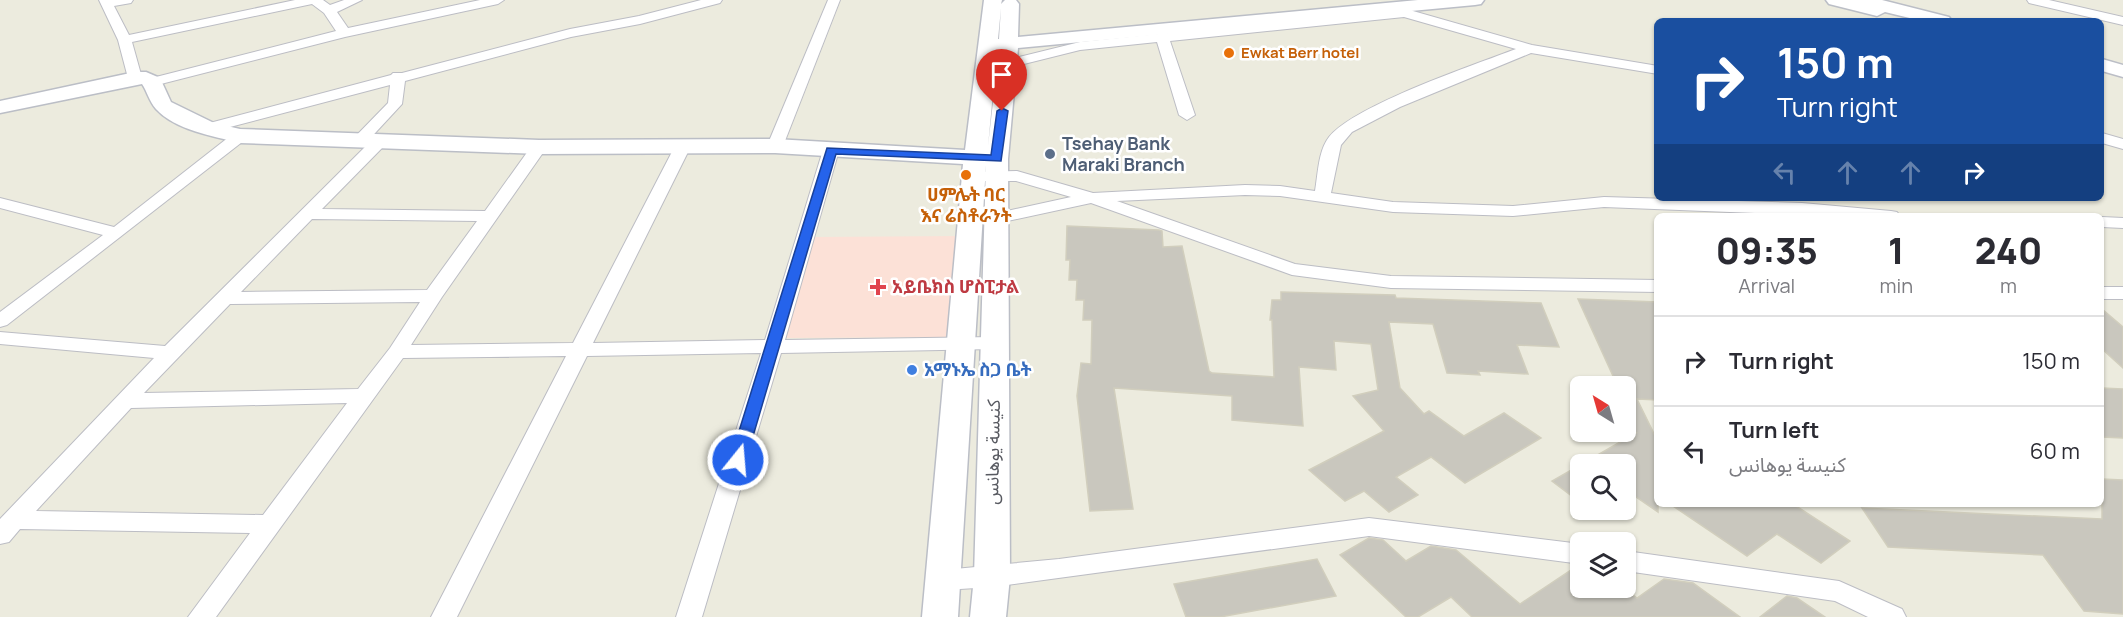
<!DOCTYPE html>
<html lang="en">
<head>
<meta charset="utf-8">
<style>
	body { margin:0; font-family:Manrope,"Noto Sans Arabic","Noto Sans Ethiopic",sans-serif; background:#f2f2f3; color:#2b2b33; height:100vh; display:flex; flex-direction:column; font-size:22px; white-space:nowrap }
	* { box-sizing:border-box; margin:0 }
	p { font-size:20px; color:#7c7c81 }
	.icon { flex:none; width:33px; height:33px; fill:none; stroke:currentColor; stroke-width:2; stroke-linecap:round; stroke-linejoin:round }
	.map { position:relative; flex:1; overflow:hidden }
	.sheet { position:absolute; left:1654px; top:213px; width:450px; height:294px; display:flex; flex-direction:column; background:#fff; border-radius:9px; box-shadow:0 2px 4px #0004 }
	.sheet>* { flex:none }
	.hud { position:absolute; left:1654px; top:18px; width:450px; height:183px; border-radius:9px; box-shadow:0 2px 4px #0004; background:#1a4fa0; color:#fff; overflow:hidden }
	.needle { width:39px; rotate:323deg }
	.controls { position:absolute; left:1570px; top:376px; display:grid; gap:12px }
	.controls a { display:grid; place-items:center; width:66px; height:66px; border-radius:9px; background:#fff; box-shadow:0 2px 4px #0004; font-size:30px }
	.pin { position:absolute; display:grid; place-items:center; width:51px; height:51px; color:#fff; margin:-62px -26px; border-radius:50% 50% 50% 0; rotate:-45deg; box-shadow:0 0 6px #0007 }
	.pin .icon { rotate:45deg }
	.me { position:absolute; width:66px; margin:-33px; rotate:17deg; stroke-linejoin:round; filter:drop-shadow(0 0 4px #0008) }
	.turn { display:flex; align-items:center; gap:21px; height:126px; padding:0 24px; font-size:27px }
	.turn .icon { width:78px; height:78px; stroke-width:2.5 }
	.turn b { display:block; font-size:42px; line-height:51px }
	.lanes { display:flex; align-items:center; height:57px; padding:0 24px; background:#0003; justify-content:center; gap:30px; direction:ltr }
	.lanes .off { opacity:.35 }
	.eta { display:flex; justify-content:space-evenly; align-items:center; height:102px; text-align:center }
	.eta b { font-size:36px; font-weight:800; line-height:42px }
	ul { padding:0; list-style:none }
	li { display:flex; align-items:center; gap:18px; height:90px; padding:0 24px; border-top:2px solid #e1e1e2 }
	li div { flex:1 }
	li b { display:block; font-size:22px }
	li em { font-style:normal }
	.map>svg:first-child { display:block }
</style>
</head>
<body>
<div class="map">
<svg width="2123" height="617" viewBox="0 0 2123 617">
	<rect width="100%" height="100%" fill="#ecebde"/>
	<!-- medical -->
	<path fill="#fce1d7" d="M 962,236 L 951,337 L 784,338 L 814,237 Z"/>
	<!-- building -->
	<g fill="#c9c7be" stroke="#d1cebd" stroke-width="1.5">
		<path d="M 1067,226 L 1159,230 L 1162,231 L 1163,247 L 1182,246 L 1209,371 L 1212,373 L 1274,377 L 1272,320 L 1270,320 L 1272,300 L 1281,300 L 1281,292 L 1395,295 L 1396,298 L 1541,303 L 1559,347 L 1517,345 L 1528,374 L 1478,371 L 1480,375 L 1447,373 L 1433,324 L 1389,322 L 1400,388 L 1424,414 L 1429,411 L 1464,436 L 1504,413 L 1541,438 L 1465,483 L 1431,457 L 1396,477 L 1418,495 L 1389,512 L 1364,491 L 1345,501 L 1309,470 L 1384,431 L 1353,396 L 1378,390 L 1371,344 L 1334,341 L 1336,370 L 1299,367 L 1303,426 L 1232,420 L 1232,396 L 1114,388 L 1133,509 L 1090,511 L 1077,396 L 1081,363 L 1091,364 L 1092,320 L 1083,320 L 1084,300 L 1076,300 L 1077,280 L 1069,280 L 1070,260 L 1066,260 Z"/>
		<path d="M 1578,299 L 1658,302 L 1658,400 L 1637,399 L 1658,442 L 1658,512 L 1626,490 L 1626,465 L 1581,465 L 1581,503 L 1552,481 L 1636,433 L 1626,432 L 1626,387 L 1618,387 Z"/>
		<path d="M 2102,309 L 2123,327 L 2123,368 L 2102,349 Z"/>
		<path d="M 2102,388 L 2123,389 L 2123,438 L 2102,437 Z"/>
		<path d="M 2102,479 L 2123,480 L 2123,614 L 2084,611 L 2043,555 L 1888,547 L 1862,508 L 2102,519 Z"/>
		<path d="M 1670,504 L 1793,504 L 1850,541 L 1821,563 L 1777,534 L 1747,556 Z"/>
		<path d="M 1369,538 L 1383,540 L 1406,561 L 1431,546 L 1456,550 L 1520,604 L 1577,566 L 1581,566 L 1581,588 L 1624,588 L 1637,598 L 1664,579 L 1693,583 L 1740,617 L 1472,617 L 1451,597 L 1418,617 L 1406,617 L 1340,555 Z"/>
		<path d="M 1317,559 L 1336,596 L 1220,617 L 1186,617 L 1174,584 Z"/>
		<path d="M 1787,596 L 1797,598 L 1825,617 L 1760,617 Z"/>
	</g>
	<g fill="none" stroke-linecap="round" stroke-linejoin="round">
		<!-- street casing -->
		<g stroke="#bcbdc4" stroke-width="2">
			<g id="street">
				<path d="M 99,0 L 133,0 L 131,3 L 114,6 L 129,35 L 295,0 L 323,0 L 330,5 L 344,0 L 362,0 L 337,12 L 348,28 L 480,0 L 504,0 L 498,4 L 345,37 L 153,86 L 146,82 L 148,79 L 336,31 L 324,13 L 312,4 L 132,42 L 142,78 L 135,82 L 128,78 L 118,40 Z"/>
				<path d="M 701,0 L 722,0 L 720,3 L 640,24 L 571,37 L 405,81 L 402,104 L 364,145 L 352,145 L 350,142 L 388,103 L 390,85 L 207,133 L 199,128 L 202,125 L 391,75 L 393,73 L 402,73 L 570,29 L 639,16 Z"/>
				<path d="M 828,0 L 840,0 L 783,146 L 781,149 L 769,149 L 767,146 Z"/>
				<path d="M 2027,0 L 2049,0 L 2123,17 L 2123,25 L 2029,3 Z"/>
				<path d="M 1392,5 L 1532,45 L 1658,66 L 1658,74 L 1531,53 L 1400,107 L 1352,132 L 1341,145 L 1331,193 L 1393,202 L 1513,206 L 1604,197 L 1802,203 L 1891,211 L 1897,212 L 1900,216 L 1833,216 L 1604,207 L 1513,216 L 1393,212 L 1280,196 L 1245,195 L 1117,201 L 1295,264 L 1391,276 L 1658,280 L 1658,292 L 1391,288 L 1292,275 L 1091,203 L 998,223 L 975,222 L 972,218 L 975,214 L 998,213 L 1071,197 L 1016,181 L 967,181 L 965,177 L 967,173 L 973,172 L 1017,171 L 1093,193 L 1245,185 L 1280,186 L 1315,191 C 1318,175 1318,151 1329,137 C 1355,105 1474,65 1516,49 L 1404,17 L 1170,41 L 1195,115 L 1187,120 L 1179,115 L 1157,42 L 1080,50 L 1008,68 L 1001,64 L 1003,61 L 1080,42 L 1387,11 L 1387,6 Z"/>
				<path d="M 240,131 L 246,133 L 248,136 L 246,139 L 7,325 L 0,327 L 0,312 L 103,235 L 0,208 L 0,198 L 114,227 L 234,133 Z"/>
				<path d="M 2102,133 L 2123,139 L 2123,149 L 2102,143 Z"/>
				<path d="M 379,137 L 387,142 L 385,145 L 322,209 L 485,211 L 533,144 L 539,142 L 547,147 L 442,297 L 411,345 L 573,343 L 675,146 L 683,141 L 691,146 L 593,343 L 765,340 L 823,150 L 831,145 L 839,150 L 785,340 L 995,337 L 1002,339 L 1005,343 L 1002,347 L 995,349 L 781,353 L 702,617 L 676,617 L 761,353 L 587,356 L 457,617 L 431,617 L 566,356 L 403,358 L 216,617 L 188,617 L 250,533 L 20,529 L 9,542 L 0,544 L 0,519 L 154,358 L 0,344 L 0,332 L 165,346 L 373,139 ZM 312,219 L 477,221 L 427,290 L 241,292 ZM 420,302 L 390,348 L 358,389 L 144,393 L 230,304 ZM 347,403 L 263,515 L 36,511 L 131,408 Z"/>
				<path d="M 2102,217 L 2123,218 L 2123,228 L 2102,227 Z"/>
				<rect x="2102" y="287" width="21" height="12"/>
				<path d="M 1369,518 L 1581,544 L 1581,564 L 1369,536 L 992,587 L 944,590 L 935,587 L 931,580 L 935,573 L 944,570 L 1059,559 Z"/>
				<path d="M 1626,551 L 1839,581 L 1902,609 L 1906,617 L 1868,617 L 1835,601 L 1626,571 Z"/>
			</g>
		</g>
		<!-- secondary casing -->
		<g stroke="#bbbec6" stroke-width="3">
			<g id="secondary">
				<path d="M 984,0 L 1002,0 L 1001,4 L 1005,0 L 1016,0 L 1019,4 L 1018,37 L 1418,0 L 1484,0 L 1481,4 L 1475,5 L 1018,48 L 1008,159 L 1010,577 L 1006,617 L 970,617 L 974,577 L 986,165 L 958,617 L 922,617 L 963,164 L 775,153 L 539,154 L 240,143 C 213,136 175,130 156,109 C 149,101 147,91 142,84 L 0,113 L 0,101 L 135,72 L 146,72 L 160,78 L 171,102 L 214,123 L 240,129 L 539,140 L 775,139 L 965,150 ZM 1001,8 L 999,39 L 998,39 ZM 997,50 L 999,50 L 988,146 Z"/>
				<path d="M 1826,0 L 1882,0 L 1949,17 L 1952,21 L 1922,21 L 1885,12 L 1877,16 L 1829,4 Z"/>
				<path d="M 2102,59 L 2123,65 L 2123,77 L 2102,71 Z"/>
			</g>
		</g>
		<!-- street -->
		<use href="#street" fill="#fff" fill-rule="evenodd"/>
		<!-- secondary -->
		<use href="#secondary" fill="#fff" fill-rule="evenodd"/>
	</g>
	<!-- route -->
	<path fill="#2563eb" stroke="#184099" stroke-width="1.5" d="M 1002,108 L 1008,111 L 1001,161 L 836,154 L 746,460 L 744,464 L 733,464 L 730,460 L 827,148 L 991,155 L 997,111 Z"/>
	<!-- markers -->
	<g fill="#e8710a" stroke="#fff" stroke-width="2">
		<circle cx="1229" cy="53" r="6"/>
		<circle cx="966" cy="175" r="6"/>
	</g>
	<circle fill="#5c6f8a" stroke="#fff" stroke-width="2" cx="1050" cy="154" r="6"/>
	<path fill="#e0444e" stroke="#fff" stroke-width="2" d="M875 278h6v6h6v6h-6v6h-6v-6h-6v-6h6z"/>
	<circle fill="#3f7fe0" stroke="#fff" stroke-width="2" cx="912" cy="370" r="6"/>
	<g text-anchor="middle" stroke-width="5" stroke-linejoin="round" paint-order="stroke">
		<!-- far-food labels -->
		<g font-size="15" font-weight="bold" fill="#c56008" stroke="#fff" text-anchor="start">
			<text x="1241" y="58">Ewkat Berr hotel</text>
		</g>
		<!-- service labels -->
		<g font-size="18" font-weight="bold" fill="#4e5e75" stroke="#fff" text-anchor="start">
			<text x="1062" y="150">Tsehay Bank<tspan x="1062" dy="21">Maraki Branch</tspan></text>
		</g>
		<!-- food labels -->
		<g font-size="18" font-weight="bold" fill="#c56008" stroke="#fff">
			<text x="966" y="201">ሀምሌት ባር<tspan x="966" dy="21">እና ሬስቶራንት</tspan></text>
		</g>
		<!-- health labels -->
		<g font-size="18" font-weight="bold" fill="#be3a42" stroke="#fff" text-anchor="start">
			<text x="892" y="293">አይቤክስ ሆስፒታል</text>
		</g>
		<!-- shop labels -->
		<g font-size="18" font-weight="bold" fill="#366cbe" stroke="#fff" text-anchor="start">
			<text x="924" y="376">አማኑኤ ስጋ ቤት</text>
		</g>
		<!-- street labels -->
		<g font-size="18" fill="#585a61" stroke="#fff">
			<text transform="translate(993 452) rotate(-89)" y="6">كنيسة يوهانس</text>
		</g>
	</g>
</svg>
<div class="controls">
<a><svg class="needle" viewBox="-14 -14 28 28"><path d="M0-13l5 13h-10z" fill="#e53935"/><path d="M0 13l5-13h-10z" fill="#7c7c81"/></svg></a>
<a><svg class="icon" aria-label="search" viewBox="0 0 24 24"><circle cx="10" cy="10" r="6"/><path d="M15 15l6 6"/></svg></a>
<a><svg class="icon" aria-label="layers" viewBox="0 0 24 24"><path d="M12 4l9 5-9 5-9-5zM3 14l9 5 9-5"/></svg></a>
</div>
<div class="pin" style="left:1002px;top:111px;background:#d93025"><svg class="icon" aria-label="arrive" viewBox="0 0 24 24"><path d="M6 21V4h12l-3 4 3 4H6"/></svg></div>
<svg class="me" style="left:738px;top:460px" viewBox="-20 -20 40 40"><circle r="17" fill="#2563eb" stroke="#fff" stroke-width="3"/><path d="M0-11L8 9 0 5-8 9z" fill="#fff"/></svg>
<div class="hud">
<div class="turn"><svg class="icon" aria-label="right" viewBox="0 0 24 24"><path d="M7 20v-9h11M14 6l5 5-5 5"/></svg><div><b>150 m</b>Turn right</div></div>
<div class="lanes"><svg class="icon off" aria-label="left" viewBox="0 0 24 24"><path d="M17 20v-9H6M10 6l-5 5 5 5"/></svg><svg class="icon off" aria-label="ahead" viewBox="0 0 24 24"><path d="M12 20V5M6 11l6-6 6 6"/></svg><svg class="icon off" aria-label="ahead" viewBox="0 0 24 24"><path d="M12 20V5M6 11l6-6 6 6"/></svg><svg class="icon" aria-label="right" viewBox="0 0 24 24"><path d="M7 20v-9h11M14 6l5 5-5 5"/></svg></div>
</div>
<section class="sheet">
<div class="eta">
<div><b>09:35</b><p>Arrival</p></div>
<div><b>1</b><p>min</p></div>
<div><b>240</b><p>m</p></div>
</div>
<ul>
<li><svg class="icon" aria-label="right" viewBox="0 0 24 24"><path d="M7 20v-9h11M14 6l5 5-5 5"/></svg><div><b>Turn right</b></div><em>150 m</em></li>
<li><svg class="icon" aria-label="left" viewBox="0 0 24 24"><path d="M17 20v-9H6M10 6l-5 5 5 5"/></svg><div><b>Turn left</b><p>كنيسة يوهانس</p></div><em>60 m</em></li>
</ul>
</section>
</div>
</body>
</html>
